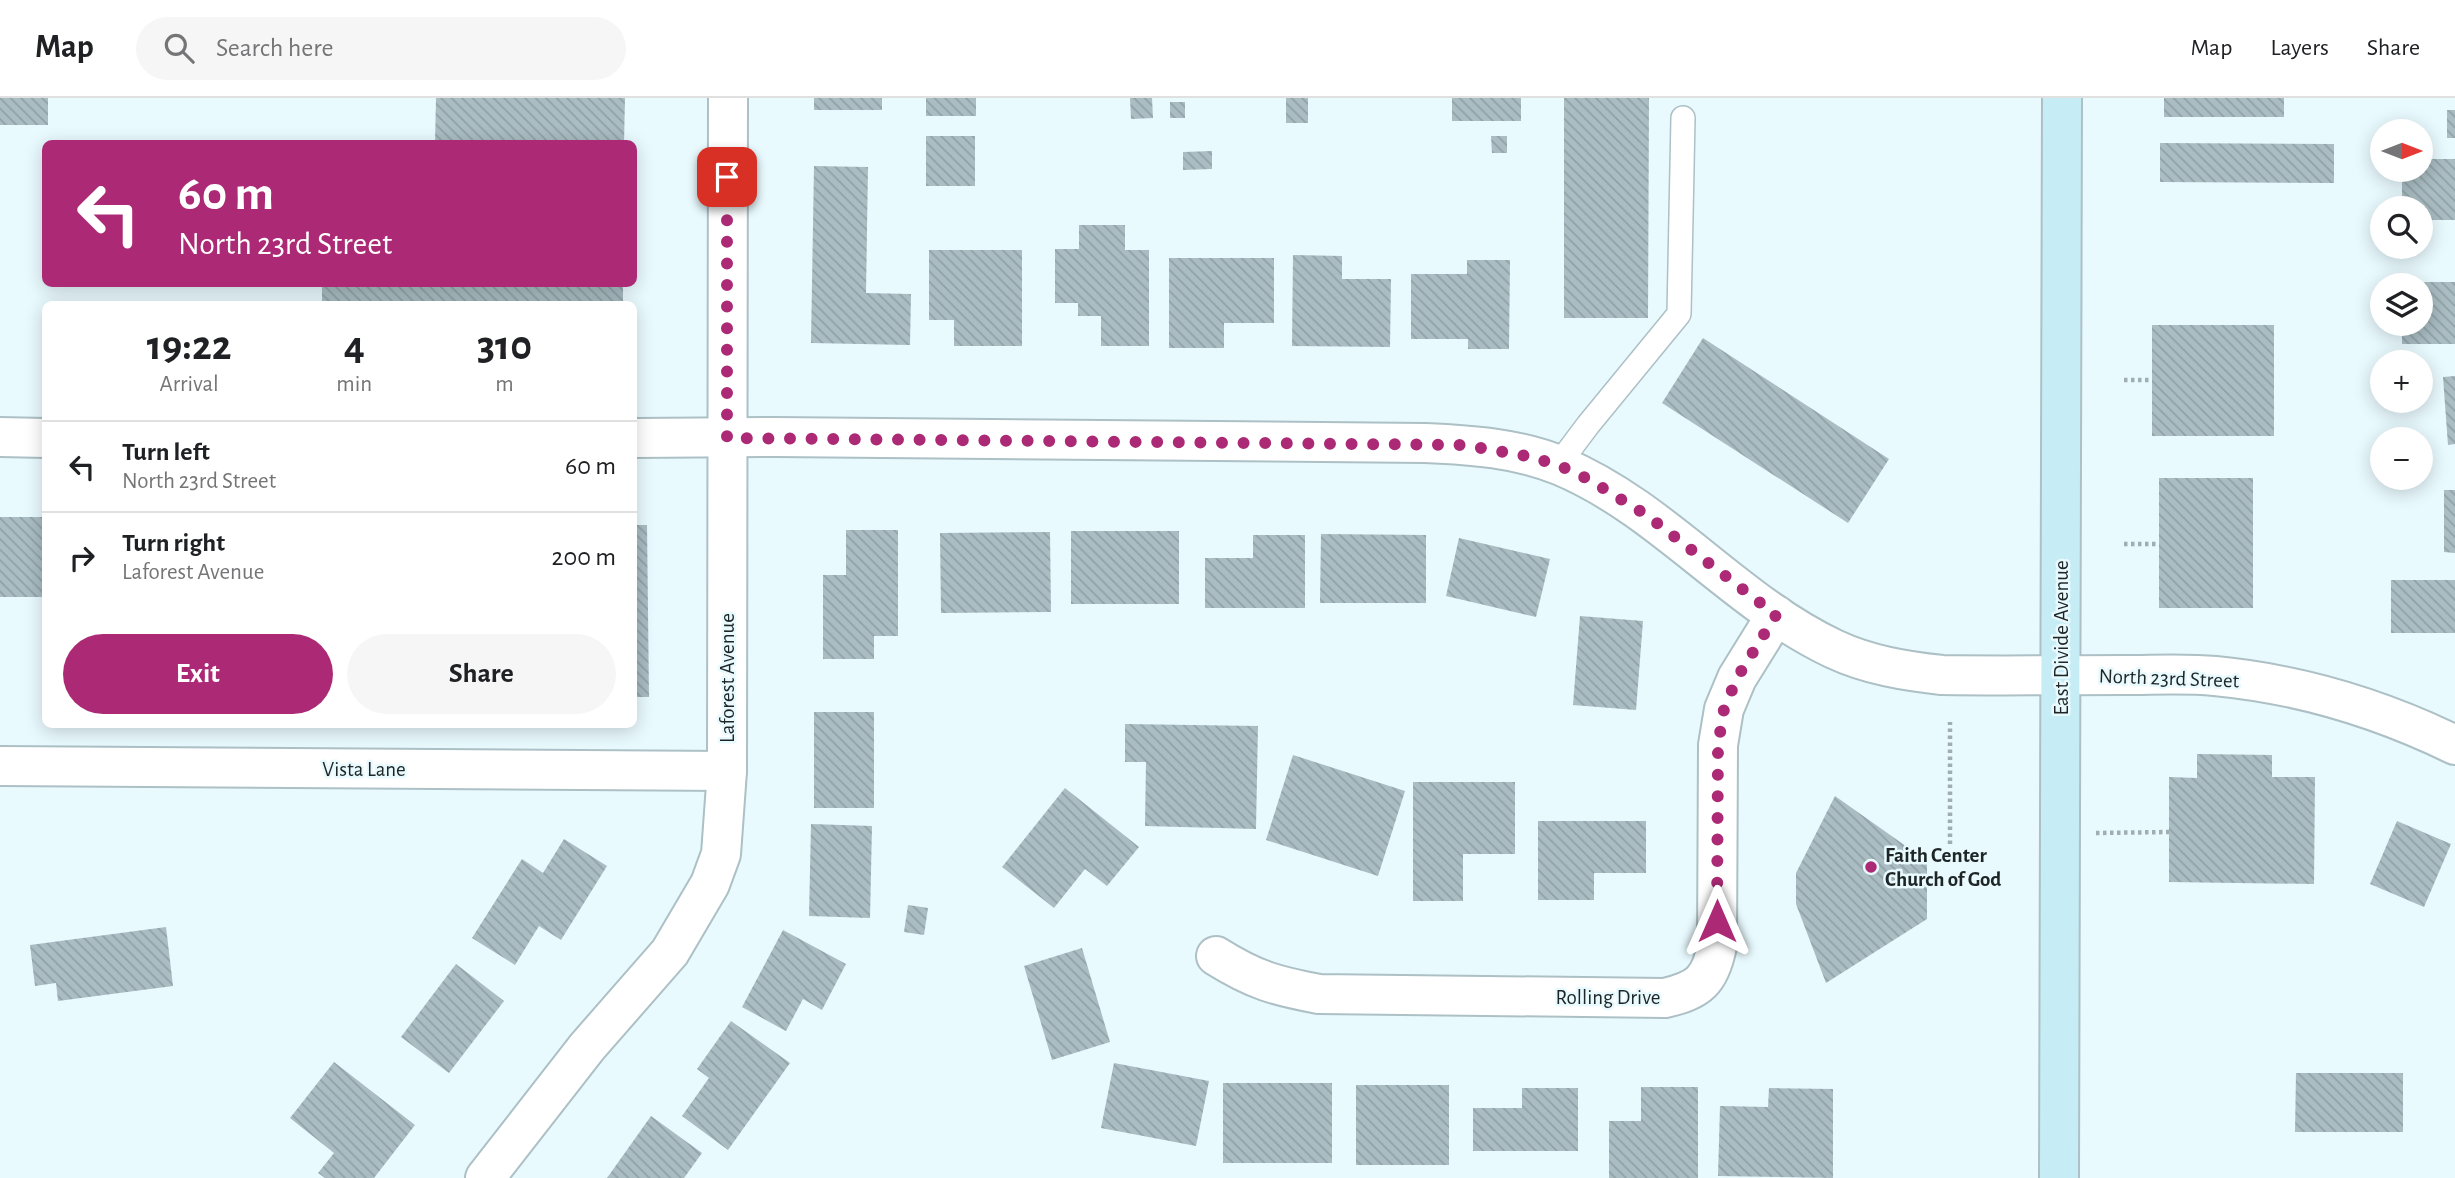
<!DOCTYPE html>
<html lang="en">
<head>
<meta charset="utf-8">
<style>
	body { margin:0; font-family:"Alegreya Sans",sans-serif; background:#f6f6f6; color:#202124; height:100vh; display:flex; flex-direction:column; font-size:26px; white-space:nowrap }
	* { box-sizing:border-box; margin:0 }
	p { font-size:23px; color:#757577 }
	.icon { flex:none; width:38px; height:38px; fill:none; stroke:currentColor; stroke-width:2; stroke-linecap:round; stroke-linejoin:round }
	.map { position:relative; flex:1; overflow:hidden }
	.panel { position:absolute; left:42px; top:203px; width:595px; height:427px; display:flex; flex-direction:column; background:#fff; border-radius:10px; box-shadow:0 4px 18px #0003 }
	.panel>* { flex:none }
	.guide { position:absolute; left:42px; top:42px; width:595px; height:147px; border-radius:10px; box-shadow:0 4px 18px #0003; background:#ac2a75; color:#fff; overflow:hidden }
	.needle { width:46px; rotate:90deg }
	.tools { position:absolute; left:2370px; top:21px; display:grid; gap:14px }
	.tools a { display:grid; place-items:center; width:63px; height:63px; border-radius:50%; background:#fff; box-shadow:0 4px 18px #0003; font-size:35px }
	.pin { position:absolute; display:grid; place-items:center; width:60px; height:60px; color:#fff; margin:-30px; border-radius:14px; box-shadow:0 4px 10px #0006 }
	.me { position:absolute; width:77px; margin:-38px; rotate:0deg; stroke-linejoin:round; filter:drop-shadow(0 0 5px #0008) }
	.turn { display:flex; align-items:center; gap:24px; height:147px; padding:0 21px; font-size:32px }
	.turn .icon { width:91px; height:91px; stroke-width:2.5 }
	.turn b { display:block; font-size:49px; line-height:60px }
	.eta { display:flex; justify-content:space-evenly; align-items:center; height:119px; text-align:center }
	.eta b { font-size:42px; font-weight:700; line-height:49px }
	.button { display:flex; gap:14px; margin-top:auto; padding:14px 21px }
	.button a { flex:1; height:80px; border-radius:42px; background:#ac2a75; color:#fff; font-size:28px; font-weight:700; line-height:80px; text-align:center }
	.button a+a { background:#f6f6f6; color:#202124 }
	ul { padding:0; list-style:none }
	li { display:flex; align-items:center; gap:21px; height:91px; padding:0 21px; border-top:2px solid #e0e0e0 }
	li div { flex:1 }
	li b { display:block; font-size:26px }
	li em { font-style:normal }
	header { display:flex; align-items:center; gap:42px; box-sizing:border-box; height:98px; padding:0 35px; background:#fff; border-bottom:2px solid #e0e0e0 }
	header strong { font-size:33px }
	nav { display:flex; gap:38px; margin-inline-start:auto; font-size:24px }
	.search { width:490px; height:63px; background:#f6f6f6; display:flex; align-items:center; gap:18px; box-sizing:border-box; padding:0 24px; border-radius:38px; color:#757577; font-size:26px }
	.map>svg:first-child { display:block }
</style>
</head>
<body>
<header>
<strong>Map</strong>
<div class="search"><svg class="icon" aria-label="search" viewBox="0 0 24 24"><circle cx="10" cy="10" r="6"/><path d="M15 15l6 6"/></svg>Search here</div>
<nav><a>Map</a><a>Layers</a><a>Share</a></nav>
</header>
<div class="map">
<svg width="2455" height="1080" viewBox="0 0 2455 1080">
	<defs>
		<pattern id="building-back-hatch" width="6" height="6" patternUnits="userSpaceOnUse" patternTransform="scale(1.75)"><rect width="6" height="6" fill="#a9bdc2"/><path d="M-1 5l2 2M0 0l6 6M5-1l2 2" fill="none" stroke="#91a2a7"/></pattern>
	</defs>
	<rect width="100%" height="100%" fill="#e9fafe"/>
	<!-- building -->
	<g fill="url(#building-back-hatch)">
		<rect x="0" y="0" width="48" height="27"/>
		<path d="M 436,0 L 625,0 L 624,46 L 435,46 Z"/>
		<rect x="814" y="0" width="68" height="12"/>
		<rect x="926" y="0" width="50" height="18"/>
		<path d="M 1130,0 L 1152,0 L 1153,20 L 1131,21 Z"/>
		<rect x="1286" y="0" width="22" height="25"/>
		<rect x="1452" y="0" width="69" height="23"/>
		<path d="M 1564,0 L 1649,0 L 1648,220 L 1564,220 Z"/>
		<rect x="2164" y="0" width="120" height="19"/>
		<rect x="1170" y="4" width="15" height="16"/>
		<rect x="2447" y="12" width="8" height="28"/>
		<rect x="926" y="38" width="49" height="50"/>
		<path d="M 1491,38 L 1507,38 L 1507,55 L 1492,55 Z"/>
		<path d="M 2160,45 L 2334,46 L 2334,85 L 2160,84 Z"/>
		<path d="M 1212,53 L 1212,71 L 1183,72 L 1183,54 Z"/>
		<path d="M 2420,61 L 2455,61 L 2455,122 L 2420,122 L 2420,110 L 2402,110 L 2402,72 L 2420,72 Z"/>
		<path d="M 814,68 L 868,69 L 866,195 L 911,196 L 910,247 L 811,245 Z"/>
		<path d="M 1079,127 L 1125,127 L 1125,152 L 1149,152 L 1149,248 L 1101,248 L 1101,218 L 1078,218 L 1078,205 L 1055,205 L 1055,151 L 1079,151 Z"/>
		<path d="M 929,152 L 1022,152 L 1022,248 L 954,248 L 954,222 L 929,222 Z"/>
		<path d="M 1293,157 L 1342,158 L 1342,181 L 1391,181 L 1390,249 L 1292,248 Z"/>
		<path d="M 1169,160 L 1274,160 L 1274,225 L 1224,225 L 1224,250 L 1169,250 Z"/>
		<path d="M 1467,162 L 1510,162 L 1509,251 L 1468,251 L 1468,241 L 1411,241 L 1411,176 L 1467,176 Z"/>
		<path d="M 2402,184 L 2455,184 L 2455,246 L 2402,246 L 2402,226 L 2420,226 L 2420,187 L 2402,187 Z"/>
		<rect x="322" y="186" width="301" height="20"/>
		<rect x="2152" y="227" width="122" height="111"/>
		<path d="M 1703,240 L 1889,361 L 1848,425 L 1662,305 Z"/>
		<path d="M 2455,278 L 2455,346 L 2448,347 L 2443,279 Z"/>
		<rect x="2159" y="380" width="94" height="130"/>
		<path d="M 2444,392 L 2455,392 L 2455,455 L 2444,454 Z"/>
		<rect x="0" y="419" width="46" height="80"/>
		<path d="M 634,427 L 647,427 L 649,599 L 634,599 Z"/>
		<path d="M 846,432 L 898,432 L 898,538 L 874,538 L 874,561 L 823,561 L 823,477 L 846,477 Z"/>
		<rect x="1071" y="433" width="108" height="73"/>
		<path d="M 1050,434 L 1051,514 L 941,515 L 940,435 Z"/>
		<path d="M 1321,436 L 1426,437 L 1426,505 L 1320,505 Z"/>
		<path d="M 1253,437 L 1305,437 L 1305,510 L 1205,510 L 1205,460 L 1253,460 Z"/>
		<path d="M 1459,440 L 1550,461 L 1536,519 L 1446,498 Z"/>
		<rect x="2391" y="482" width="64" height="53"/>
		<path d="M 1580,518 L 1643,523 L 1636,612 L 1573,607 Z"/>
		<rect x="814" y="614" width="60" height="96"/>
		<path d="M 1125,626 L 1258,628 L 1256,731 L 1145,728 L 1146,664 L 1125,664 Z"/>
		<path d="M 2197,656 L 2272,657 L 2272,679 L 2315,679 L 2314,786 L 2169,784 L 2169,679 L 2197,680 Z"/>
		<path d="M 1293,657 L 1405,693 L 1378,778 L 1266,742 Z"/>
		<path d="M 1413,684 L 1515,684 L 1515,756 L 1463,756 L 1463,803 L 1413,803 Z"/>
		<path d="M 1065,690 L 1139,749 L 1107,788 L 1085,771 L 1054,810 L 1002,769 Z"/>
		<path d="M 1835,698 L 1927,763 L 1927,821 L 1826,885 L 1796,806 L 1796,775 Z"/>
		<path d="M 1538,723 L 1646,723 L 1646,775 L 1594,775 L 1594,802 L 1538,802 Z"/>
		<path d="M 2397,723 L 2451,746 L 2424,809 L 2370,786 Z"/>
		<path d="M 811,726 L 872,728 L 870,820 L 809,818 Z"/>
		<path d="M 564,741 L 607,768 L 561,842 L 539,828 L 515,867 L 472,840 L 522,761 L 543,775 Z"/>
		<path d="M 908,807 L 928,810 L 924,837 L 904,834 Z"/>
		<path d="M 166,829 L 173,888 L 58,903 L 56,885 L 35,888 L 30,847 Z"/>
		<path d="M 783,832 L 846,866 L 822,912 L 803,901 L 786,933 L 742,909 Z"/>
		<path d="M 1082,850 L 1110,944 L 1052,962 L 1024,868 Z"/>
		<path d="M 456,866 L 504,903 L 449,975 L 401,939 Z"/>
		<path d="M 731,923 L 790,965 L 728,1052 L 682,1018 L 709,980 L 697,971 Z"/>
		<path d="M 334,964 L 415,1027 L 374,1080 L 325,1080 L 318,1075 L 334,1055 L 290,1020 Z"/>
		<path d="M 1114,965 L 1209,983 L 1196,1048 L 1101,1030 Z"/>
		<path d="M 2296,975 L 2403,975 L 2403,1034 L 2295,1034 Z"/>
		<rect x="1223" y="985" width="109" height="80"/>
		<rect x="1356" y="987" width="93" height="80"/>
		<path d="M 1641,989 L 1698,989 L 1698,1080 L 1609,1080 L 1609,1023 L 1641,1023 Z"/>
		<path d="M 1522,990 L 1578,990 L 1578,1053 L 1473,1053 L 1473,1010 L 1522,1010 Z"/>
		<path d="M 1769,990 L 1833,991 L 1833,1080 L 1718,1078 L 1720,1008 L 1768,1009 Z"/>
		<path d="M 651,1018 L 702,1055 L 684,1080 L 607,1080 Z"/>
	</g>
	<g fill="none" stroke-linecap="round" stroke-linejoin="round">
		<!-- lane casing -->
		<g stroke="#acc0c5" stroke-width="26">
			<path id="lane" d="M 1558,367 L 1588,327 L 1679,216 L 1683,20"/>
		</g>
		<!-- street casing -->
		<g stroke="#acc0c5" stroke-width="42">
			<g id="street">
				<path d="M 0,339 L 46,340"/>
				<path d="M 634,340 L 775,339 L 1425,345 C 1471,347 1518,350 1561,368 C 1663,411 1734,504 1834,551 C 1868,567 1905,573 1942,577 C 2002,578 2063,577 2124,577 C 2154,577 2185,575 2215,578 C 2299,586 2379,610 2455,647"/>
				<path d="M 0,668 L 727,673"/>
				<path d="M 1216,858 C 1254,882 1276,888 1319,896 L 1665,900 C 1699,892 1710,883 1717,848 L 1718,647 L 1724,611 L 1737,580 L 1776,517"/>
				<path d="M 485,1080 L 587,949 L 670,854 L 710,786 L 721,756 L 727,673 L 728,0"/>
			</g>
		</g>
		<!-- secondary casing -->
		<g stroke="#acc0c5" stroke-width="42">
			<path id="secondary" d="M 2059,1080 L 2062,0"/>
		</g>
		<!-- path -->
		<g stroke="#a0aeb1" stroke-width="4.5" stroke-dasharray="3.5 3.5" stroke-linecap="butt">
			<path d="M 2124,282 L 2152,282"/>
			<path d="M 2124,446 L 2159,446"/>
			<path d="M 2096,735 L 2169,734"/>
			<path d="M 1950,746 L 1950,624"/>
		</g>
		<!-- lane -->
		<use href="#lane" stroke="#fff" stroke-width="23"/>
		<!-- street -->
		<use href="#street" stroke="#fff" stroke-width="38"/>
		<!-- secondary -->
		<use href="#secondary" stroke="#c6edf5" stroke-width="38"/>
	</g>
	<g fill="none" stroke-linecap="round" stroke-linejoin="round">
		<!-- route -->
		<path stroke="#ac2a75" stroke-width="12" stroke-dasharray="0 21.6" d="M 727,79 L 727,340 L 1464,347 L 1527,358 L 1558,367 L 1588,381 L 1645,416 L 1776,517 L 1737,580 L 1724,611 L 1718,647 L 1717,823"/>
	</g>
	<!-- markers -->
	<circle fill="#ac2a75" stroke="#e9fafe" stroke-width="2.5" cx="1871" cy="769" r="7"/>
	<g text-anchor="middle" stroke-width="5" stroke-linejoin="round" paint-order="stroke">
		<!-- street labels -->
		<g font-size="21" fill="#1d2527" stroke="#e9fafe">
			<text transform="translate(2061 540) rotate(-90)" y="7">East Divide Avenue</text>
			<text transform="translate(727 580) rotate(-90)" y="7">Laforest Avenue</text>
			<text transform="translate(2169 580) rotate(2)" y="7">North 23rd Street</text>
			<text x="364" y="678">Vista Lane</text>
			<text x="1608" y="906">Rolling Drive</text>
		</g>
		<!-- poi labels -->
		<g font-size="21" font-weight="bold" fill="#1d2527" stroke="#e9fafe" text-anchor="start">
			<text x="1885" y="764">Faith Center<tspan x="1885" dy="24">Church of God</tspan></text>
		</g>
	</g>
</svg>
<div class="tools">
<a><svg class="needle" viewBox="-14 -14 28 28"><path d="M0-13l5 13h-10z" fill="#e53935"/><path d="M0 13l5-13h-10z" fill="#757577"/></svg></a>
<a><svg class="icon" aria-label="search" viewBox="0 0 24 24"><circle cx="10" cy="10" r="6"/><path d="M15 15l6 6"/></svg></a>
<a><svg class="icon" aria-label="layers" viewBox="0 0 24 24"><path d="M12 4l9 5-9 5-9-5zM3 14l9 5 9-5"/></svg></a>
<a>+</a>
<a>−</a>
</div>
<div class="pin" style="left:727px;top:79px;background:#d93025"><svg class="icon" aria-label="arrive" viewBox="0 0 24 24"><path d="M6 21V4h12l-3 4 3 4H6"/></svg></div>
<svg class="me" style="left:1717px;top:823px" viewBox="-20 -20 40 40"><path d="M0-17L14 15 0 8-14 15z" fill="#ac2a75" stroke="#fff" stroke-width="4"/></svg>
<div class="guide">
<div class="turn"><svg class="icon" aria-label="left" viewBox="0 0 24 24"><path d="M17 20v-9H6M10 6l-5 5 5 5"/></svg><div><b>60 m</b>North 23rd Street</div></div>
</div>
<section class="panel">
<div class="eta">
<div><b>19:22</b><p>Arrival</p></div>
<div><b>4</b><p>min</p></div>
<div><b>310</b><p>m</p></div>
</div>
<ul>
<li><svg class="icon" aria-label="left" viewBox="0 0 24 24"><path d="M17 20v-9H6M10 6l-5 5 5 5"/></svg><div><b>Turn left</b><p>North 23rd Street</p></div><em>60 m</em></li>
<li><svg class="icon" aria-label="right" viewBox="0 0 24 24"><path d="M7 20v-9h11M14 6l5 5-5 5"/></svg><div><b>Turn right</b><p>Laforest Avenue</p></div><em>200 m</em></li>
</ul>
<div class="button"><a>Exit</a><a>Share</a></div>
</section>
</div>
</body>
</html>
